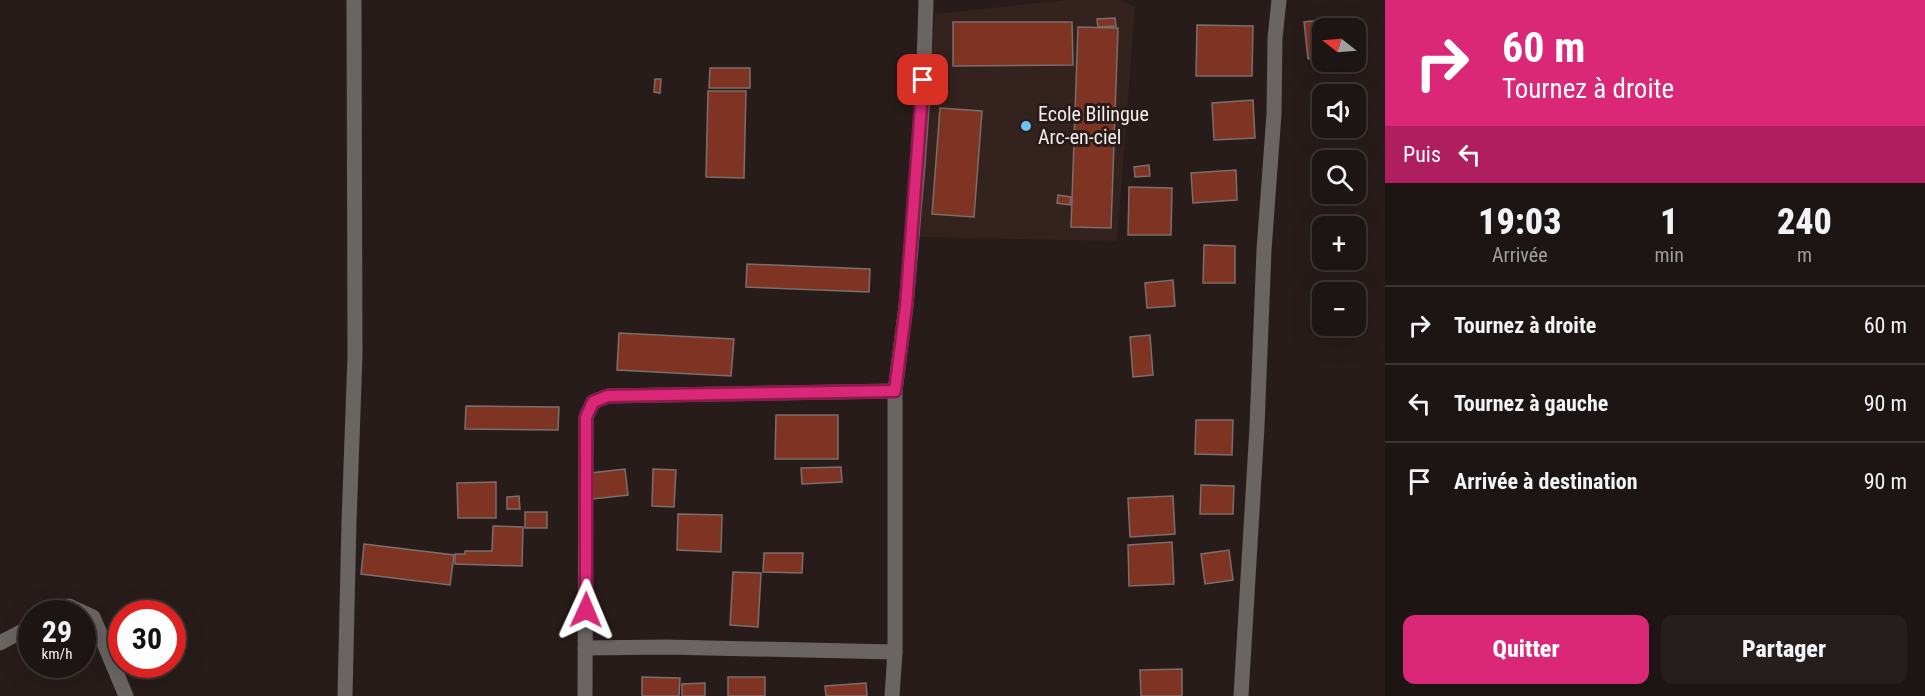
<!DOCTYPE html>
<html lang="fr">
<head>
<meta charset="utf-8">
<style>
	body { margin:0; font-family:"Roboto Condensed",sans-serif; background:#251e1d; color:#f1f3f6; height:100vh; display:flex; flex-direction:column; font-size:22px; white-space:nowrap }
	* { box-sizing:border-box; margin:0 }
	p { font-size:20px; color:#a09fa0 }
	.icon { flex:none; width:33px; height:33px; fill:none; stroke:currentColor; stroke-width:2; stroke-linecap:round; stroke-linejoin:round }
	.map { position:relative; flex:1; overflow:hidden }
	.panel { display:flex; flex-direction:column; background:#1d1514; width:540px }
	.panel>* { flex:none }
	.hud { background:#db2777; color:#fff; overflow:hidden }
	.needle { width:39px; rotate:287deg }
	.buttons { position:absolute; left:1312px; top:18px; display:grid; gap:12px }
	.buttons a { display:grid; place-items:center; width:54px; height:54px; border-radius:12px; background:#1d1514; box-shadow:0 6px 24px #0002,0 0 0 2px #3b3434; font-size:30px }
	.speed { position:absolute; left:18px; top:600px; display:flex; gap:12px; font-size:30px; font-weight:700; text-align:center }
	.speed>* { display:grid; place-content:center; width:78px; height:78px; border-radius:50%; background:#1d1514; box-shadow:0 6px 24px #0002,0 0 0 2px #3b3434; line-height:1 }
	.speed small { font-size:15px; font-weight:400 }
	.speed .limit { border:9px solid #d22; background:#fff; color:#111 }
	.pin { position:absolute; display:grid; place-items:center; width:51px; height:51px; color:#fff; margin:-26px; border-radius:12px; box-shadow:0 3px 9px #0006 }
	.me { position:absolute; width:66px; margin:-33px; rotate:1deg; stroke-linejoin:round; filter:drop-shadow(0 0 4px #0008) }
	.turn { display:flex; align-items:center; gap:21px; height:126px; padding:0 18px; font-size:27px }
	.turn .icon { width:78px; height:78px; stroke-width:2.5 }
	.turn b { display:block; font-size:42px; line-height:51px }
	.then { display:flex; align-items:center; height:57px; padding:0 18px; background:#0003; gap:12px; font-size:22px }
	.eta { display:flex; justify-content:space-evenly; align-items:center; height:102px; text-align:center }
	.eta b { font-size:36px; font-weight:800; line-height:42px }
	.primary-button { display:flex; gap:12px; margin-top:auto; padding:12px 18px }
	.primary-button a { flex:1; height:69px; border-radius:12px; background:#db2777; color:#fff; font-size:24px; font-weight:800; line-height:69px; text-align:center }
	.primary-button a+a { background:#251e1d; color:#f1f3f6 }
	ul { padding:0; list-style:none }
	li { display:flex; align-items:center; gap:18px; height:78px; padding:0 18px; border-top:2px solid #3b3434 }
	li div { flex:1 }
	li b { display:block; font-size:22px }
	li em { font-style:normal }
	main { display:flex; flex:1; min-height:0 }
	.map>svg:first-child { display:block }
</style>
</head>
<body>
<main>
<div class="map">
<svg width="1385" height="696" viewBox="0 0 1385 696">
	<rect width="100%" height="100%" fill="#271c1a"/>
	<!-- built -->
	<path fill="#33221e" d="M 1066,0 L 1121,0 L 1135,7 L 1117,241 L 917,237 L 935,14 Z"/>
	<!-- building -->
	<g fill="#7f3323" stroke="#7b6e6b" stroke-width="1.5">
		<path d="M 1347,17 L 1348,28 L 1323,28 L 1323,57 L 1308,59 L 1304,22 Z"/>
		<path d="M 1115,18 L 1116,26 L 1098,27 L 1097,19 Z"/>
		<path d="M 953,22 L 1072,22 L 1073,65 L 953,66 Z"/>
		<path d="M 1197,25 L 1253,26 L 1252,76 L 1196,76 Z"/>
		<path d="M 1078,27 L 1118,28 L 1111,228 L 1071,227 Z"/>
		<path d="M 710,68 L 750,68 L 750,88 L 709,88 Z"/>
		<path d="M 655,79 L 661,79 L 660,93 L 654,92 Z"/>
		<path d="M 708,91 L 746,91 L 744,178 L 706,177 Z"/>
		<path d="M 1253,100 L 1255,138 L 1214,140 L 1212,103 Z"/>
		<path d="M 940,108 L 982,111 L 974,217 L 932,214 Z"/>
		<path d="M 1149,165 L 1150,176 L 1135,177 L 1134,167 Z"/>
		<path d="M 1236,170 L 1237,200 L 1193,203 L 1191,173 Z"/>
		<path d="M 1129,187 L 1172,188 L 1171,235 L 1128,235 Z"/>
		<path d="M 1058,195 L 1071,197 L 1070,205 L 1057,203 Z"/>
		<path d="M 1204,245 L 1235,246 L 1235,283 L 1203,283 Z"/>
		<path d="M 747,264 L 870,269 L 869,292 L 746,287 Z"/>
		<path d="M 1173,280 L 1175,306 L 1147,308 L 1145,283 Z"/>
		<path d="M 619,333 L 734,339 L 731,376 L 617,370 Z"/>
		<path d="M 1150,335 L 1153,375 L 1133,377 L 1130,337 Z"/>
		<path d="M 466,406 L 559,407 L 558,430 L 465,429 Z"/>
		<path d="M 776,415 L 838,415 L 838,459 L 775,459 Z"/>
		<path d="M 1196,420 L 1233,420 L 1232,455 L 1195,454 Z"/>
		<path d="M 841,467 L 842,482 L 802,484 L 801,468 Z"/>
		<path d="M 625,469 L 628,495 L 593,499 L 590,473 Z"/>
		<path d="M 653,469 L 676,470 L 674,507 L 652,506 Z"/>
		<path d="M 496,482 L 496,518 L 458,518 L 457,483 Z"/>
		<path d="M 1201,485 L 1234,486 L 1233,514 L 1200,514 Z"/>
		<path d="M 519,496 L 520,509 L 507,509 L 507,497 Z"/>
		<path d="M 1173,496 L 1175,534 L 1130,537 L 1128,498 Z"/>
		<rect x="525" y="512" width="22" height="16"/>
		<path d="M 678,514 L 722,515 L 721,552 L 677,550 Z"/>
		<path d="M 493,526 L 523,527 L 522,566 L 455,564 L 455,554 L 465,554 L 465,551 L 492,551 Z"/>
		<path d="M 1172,542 L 1174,584 L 1129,586 L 1128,545 Z"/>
		<path d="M 364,544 L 454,555 L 450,585 L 361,574 Z"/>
		<path d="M 1229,550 L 1233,580 L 1205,584 L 1201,554 Z"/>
		<path d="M 764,553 L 803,553 L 802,573 L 763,572 Z"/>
		<path d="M 733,572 L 761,573 L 758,627 L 730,625 Z"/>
		<path d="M 1182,669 L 1182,696 L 1141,696 L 1140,670 Z"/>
		<path d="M 642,677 L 680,678 L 679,696 L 642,696 Z"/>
		<rect x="728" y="677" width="37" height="19"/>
		<path d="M 705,683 L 705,696 L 682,696 L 682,684 Z"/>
		<path d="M 866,683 L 867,696 L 826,696 L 825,686 Z"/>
	</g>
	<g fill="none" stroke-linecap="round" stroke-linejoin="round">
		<!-- street -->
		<g stroke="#6a6463" stroke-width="15">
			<path d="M 55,614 L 69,606 L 93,617 L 126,696"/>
			<path d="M 0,643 L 32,626"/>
			<path d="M 585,648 L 666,647 L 895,652"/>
			<path d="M 345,696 L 349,522 L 355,356 L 354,0"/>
			<path d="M 585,696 L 586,417 L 593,402 L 608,396 L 895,391"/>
			<path d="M 892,696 L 895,652 L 895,391 L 906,306 L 918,168 L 923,98 L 926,0"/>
			<path d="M 1241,696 L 1257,427 L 1264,250 L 1274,114 L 1275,38 L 1279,0"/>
		</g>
	</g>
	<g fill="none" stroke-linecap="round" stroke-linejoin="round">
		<!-- route casing -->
		<g stroke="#8e194d" stroke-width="15">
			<path id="route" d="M 586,610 L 586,417 L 593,402 L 608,396 L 895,391 L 906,306 L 923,80"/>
		</g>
		<!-- route -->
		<use href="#route" stroke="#db2777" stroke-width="10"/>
	</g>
	<!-- markers -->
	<circle fill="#72c1f5" stroke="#271c1a" stroke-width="2" cx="1026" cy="126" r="6"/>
	<g text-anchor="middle" stroke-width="6" stroke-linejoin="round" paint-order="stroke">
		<!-- poi labels -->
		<g font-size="20" fill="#f6eeec" stroke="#271c1a" text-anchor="start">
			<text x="1038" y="121">Ecole Bilingue<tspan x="1038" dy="23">Arc-en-ciel</tspan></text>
		</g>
	</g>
</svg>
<div class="buttons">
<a><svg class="needle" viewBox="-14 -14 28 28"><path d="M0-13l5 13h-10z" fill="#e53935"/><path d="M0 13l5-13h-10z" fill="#a09fa0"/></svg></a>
<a><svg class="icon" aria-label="sound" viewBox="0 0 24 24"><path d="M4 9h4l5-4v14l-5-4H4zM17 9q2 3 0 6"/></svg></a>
<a><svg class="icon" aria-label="search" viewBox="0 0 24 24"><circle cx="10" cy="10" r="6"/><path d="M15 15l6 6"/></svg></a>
<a>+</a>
<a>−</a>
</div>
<div class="speed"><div>29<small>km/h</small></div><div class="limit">30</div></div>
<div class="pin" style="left:923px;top:80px;background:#d93025"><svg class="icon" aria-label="arrive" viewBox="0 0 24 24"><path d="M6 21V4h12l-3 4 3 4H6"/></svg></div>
<svg class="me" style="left:586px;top:610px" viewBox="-20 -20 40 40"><path d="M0-17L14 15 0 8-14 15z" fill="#db2777" stroke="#fff" stroke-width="4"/></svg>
</div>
<section class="panel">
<div class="hud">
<div class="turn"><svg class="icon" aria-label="right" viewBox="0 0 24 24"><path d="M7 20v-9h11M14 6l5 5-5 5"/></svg><div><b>60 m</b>Tournez à droite</div></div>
<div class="then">Puis<svg class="icon" aria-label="left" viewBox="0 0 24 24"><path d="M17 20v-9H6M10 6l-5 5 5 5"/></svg></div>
</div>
<div class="eta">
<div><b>19:03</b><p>Arrivée</p></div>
<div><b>1</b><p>min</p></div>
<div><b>240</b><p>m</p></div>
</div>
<ul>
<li><svg class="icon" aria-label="right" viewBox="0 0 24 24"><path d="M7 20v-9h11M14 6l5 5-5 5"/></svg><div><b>Tournez à droite</b></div><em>60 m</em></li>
<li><svg class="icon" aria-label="left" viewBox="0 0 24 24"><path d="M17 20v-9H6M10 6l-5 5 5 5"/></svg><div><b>Tournez à gauche</b></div><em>90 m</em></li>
<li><svg class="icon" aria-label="arrive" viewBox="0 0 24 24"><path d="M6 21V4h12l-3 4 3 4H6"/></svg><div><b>Arrivée à destination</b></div><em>90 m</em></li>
</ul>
<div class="primary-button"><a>Quitter</a><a>Partager</a></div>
</section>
</main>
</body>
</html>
